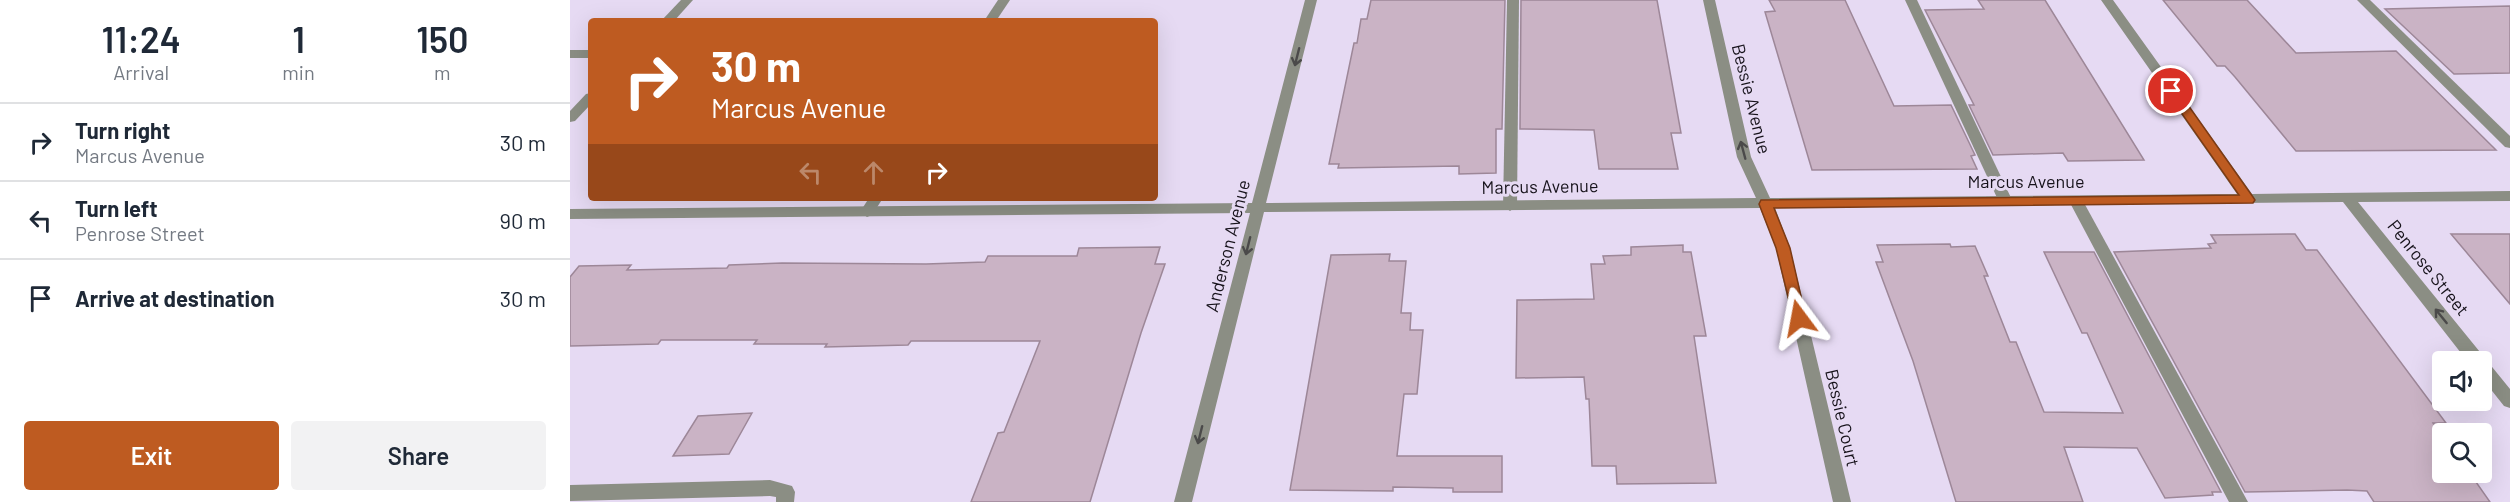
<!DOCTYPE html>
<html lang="en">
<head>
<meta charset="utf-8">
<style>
	body { margin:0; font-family:Barlow,sans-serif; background:#f2f2f3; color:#1f2937; height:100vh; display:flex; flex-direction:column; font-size:22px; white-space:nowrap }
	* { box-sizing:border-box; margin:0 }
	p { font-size:20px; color:#747a83 }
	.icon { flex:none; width:33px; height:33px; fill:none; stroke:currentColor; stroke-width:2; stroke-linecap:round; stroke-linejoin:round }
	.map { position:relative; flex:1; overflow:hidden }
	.side { display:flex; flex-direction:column; background:#fff; width:570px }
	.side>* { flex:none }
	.top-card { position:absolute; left:18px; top:18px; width:570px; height:183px; border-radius:6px; box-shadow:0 6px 24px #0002; background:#be5b21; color:#fff; overflow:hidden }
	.fabs { position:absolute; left:1862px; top:351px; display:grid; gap:12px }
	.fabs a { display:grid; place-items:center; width:60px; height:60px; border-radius:6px; background:#fff; box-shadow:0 6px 24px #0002; font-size:30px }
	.pin { position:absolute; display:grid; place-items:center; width:51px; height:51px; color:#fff; margin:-26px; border:3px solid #fff; border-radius:50%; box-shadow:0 2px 6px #0007 }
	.me { position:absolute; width:66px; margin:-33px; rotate:347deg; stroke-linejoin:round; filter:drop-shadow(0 0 4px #0008) }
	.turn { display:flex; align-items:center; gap:21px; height:126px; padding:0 24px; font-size:27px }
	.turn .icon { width:78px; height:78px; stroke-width:2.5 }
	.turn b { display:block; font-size:42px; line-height:51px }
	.lanes { display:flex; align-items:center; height:57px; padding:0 24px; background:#0003; justify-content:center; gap:30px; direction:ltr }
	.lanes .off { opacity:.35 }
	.eta { display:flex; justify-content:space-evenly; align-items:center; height:102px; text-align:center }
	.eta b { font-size:36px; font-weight:600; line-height:42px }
	.action { display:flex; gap:12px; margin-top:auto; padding:12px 24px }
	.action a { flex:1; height:69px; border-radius:6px; background:#be5b21; color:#fff; font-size:24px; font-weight:600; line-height:69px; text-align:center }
	.action a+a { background:#f2f2f3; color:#1f2937 }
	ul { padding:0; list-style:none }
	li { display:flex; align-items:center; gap:18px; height:78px; padding:0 24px; border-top:2px solid #e0e1e3 }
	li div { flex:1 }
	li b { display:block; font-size:22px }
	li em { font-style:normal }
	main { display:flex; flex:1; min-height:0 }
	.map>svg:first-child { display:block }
</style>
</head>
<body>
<main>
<section class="side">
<div class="eta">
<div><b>11:24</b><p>Arrival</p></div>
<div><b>1</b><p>min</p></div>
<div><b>150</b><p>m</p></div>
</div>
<ul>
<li><svg class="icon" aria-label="right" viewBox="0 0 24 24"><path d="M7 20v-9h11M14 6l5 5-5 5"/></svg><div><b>Turn right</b><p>Marcus Avenue</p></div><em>30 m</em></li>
<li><svg class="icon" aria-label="left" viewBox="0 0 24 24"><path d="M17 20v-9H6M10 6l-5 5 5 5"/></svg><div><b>Turn left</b><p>Penrose Street</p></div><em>90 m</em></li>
<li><svg class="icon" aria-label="arrive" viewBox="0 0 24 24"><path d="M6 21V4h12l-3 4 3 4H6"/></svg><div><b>Arrive at destination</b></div><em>30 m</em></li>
</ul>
<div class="action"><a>Exit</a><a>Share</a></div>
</section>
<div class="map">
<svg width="1940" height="502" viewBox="0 0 1940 502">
	<rect width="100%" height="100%" fill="#e6daf3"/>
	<!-- building -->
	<g fill="#cab3c5" stroke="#9d8798" stroke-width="1.5">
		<path d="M 801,0 L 935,0 L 932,129 L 926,129 L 926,173 L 889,174 L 889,166 L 768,168 L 769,164 L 759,164 L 784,43 L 787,43 L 791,19 L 797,19 Z"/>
		<path d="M 951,0 L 1087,0 L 1111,133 L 1101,133 L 1108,169 L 1029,169 L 1024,130 L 950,129 Z"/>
		<path d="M 1199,0 L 1275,0 L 1324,106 L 1381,105 L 1405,155 L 1401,156 L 1407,169 L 1242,170 L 1195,12 L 1205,11 Z"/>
		<path d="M 1408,0 L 1475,0 L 1574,160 L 1498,161 L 1493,153 L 1423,155 L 1399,105 L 1404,105 L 1355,10 L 1414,9 Z"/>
		<path d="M 1593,0 L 1677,0 L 1726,53 L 1826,51 L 1926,150 L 1726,151 L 1665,77 L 1655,66 L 1647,66 Z"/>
		<path d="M 1940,6 L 1940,73 L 1884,74 L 1815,9 Z"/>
		<path d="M 1725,234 L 1736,250 L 1747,250 L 1876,423 L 1863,423 L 1872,437 L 1872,472 L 1899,472 L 1920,502 L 1804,502 L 1797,491 L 1777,490 L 1675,492 L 1544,252 L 1641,248 L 1638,244 L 1646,243 L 1641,235 Z"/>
		<path d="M 1881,234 L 1940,234 L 1940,304 Z"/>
		<path d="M 1380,244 L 1381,247 L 1405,246 L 1418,276 L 1414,276 L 1440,342 L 1446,342 L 1474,412 L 1553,413 L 1517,333 L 1512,333 L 1474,252 L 1524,252 L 1651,492 L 1642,492 L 1643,495 L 1595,498 L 1567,448 L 1494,447 L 1513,502 L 1386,502 L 1343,361 L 1306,262 L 1313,262 L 1307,245 Z"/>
		<path d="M 1113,245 L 1113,252 L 1121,252 L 1136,336 L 1124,336 L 1146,483 L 1047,484 L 1046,466 L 1022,466 L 1019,399 L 1016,399 L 1014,377 L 946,378 L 947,300 L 1024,299 L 1021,264 L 1035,264 L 1033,256 L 1061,255 L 1061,247 Z"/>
		<path d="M 590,247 L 585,264 L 595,264 L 571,333 L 520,502 L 401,502 L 428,433 L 434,432 L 470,341 L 341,341 L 338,345 L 255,347 L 257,344 L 184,344 L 187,340 L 91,340 L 88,344 L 0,346 L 0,277 L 9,266 L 61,265 L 57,270 L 157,268 L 159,265 L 212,263 L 356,264 L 415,262 L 418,256 L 507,256 L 509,248 Z"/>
		<path d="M 820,254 L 819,261 L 836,261 L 831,313 L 841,313 L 840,330 L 853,330 L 847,394 L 834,394 L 827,456 L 932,456 L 932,492 L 883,492 L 883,488 L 823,487 L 823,491 L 720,490 L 761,255 Z"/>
		<path d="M 182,413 L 159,454 L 103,456 L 128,416 Z"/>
	</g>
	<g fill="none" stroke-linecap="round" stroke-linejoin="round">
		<!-- lane -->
		<g fill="#8b8e84" fill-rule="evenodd">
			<path d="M 428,0 L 440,0 L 426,21 L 414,21 Z"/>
			<path d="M 937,0 L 949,0 L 947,206 L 940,211 L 933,206 Z"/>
			<path d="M 1335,0 L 1347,0 L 1443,202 L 1441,205 L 1431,205 L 1429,202 Z"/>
			<path d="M 1787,0 L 1800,0 L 1940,136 L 1940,148 L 1935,147 Z"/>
			<rect x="0" y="50" width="21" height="8"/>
			<path d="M 1506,196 L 1513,201 L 1678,502 L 1659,502 L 1499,201 Z"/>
			<path d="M 299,198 L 313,198 L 302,215 L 297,217 L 290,212 Z"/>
			<path d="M 200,480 L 222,486 L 225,492 L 224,502 L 206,502 L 206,497 L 200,496 L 0,501 L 0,485 Z"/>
		</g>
		<!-- street -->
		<g fill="#8b8e84" fill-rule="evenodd">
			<path d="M 111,0 L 123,0 L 104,21 L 91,21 Z"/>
			<path d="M 735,0 L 747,0 L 696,203 L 1186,198 L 1167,157 L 1133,0 L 1145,0 L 1181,157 L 1200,198 L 1667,194 L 1531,0 L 1543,0 L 1682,194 L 1940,191 L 1940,201 L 1788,202 L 1940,389 L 1940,408 L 1934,406 L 1911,377 L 1911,362 L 1898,362 L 1773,202 L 1205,208 L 1220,248 L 1281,502 L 1263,502 L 1206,248 L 1190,208 L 694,212 L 622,502 L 604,502 L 680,213 L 0,219 L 0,209 L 682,203 Z"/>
			<path d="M 21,93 L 21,104 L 5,121 L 0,122 L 0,111 L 16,94 Z"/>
		</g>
	</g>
	<!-- one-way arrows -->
	<defs><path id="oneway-shaft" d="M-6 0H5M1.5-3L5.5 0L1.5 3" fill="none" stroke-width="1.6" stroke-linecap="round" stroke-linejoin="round" transform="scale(1.5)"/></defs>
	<g stroke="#4b4a4a">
		<use href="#oneway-shaft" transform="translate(727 57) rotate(104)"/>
		<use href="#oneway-shaft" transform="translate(1173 150) rotate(-105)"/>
		<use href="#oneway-shaft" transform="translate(678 246) rotate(104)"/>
		<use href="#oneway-shaft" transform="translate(1871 316) rotate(-129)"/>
		<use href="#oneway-shaft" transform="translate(630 435) rotate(104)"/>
	</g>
	<!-- route -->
	<path fill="#be5b21" stroke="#7c3b15" stroke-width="1.5" d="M 1601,87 L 1606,88 L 1683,197 L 1685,200 L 1683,203 L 1204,208 L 1220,248 L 1236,318 L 1234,321 L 1224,321 L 1206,248 L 1189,204 L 1191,200 L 1669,195 L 1596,91 Z"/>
	<g text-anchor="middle" stroke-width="6" stroke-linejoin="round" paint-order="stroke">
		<!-- street labels -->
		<g font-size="18" fill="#16121a" stroke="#e6daf3">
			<text transform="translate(1181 99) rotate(76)" y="6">Bessie Avenue</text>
			<text x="1456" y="188">Marcus Avenue</text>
			<text transform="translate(970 187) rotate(-1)" y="6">Marcus Avenue</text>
			<text transform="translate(658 246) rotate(-76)" y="6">Anderson Avenue</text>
			<text transform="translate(1858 268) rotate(51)" y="6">Penrose Street</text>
			<text transform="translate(1272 418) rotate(77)" y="6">Bessie Court</text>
		</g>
	</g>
</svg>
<div class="fabs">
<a><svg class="icon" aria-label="sound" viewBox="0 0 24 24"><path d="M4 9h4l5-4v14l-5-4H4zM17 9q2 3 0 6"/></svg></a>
<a><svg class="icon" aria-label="search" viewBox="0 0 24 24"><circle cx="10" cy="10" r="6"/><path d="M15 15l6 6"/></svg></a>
</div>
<div class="pin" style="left:1601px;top:91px;background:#d93025"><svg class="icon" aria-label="arrive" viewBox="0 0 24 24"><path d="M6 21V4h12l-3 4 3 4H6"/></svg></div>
<svg class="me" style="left:1229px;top:318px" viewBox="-20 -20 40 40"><path d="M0-17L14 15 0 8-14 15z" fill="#be5b21" stroke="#fff" stroke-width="4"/></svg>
<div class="top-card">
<div class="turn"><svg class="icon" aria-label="right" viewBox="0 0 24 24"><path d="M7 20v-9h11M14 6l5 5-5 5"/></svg><div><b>30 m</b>Marcus Avenue</div></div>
<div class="lanes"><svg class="icon off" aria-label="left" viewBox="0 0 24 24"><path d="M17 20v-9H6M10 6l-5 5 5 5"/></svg><svg class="icon off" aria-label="ahead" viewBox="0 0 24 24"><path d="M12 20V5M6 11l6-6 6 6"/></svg><svg class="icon" aria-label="right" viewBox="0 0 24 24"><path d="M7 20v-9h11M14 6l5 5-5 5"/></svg></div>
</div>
</div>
</main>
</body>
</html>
